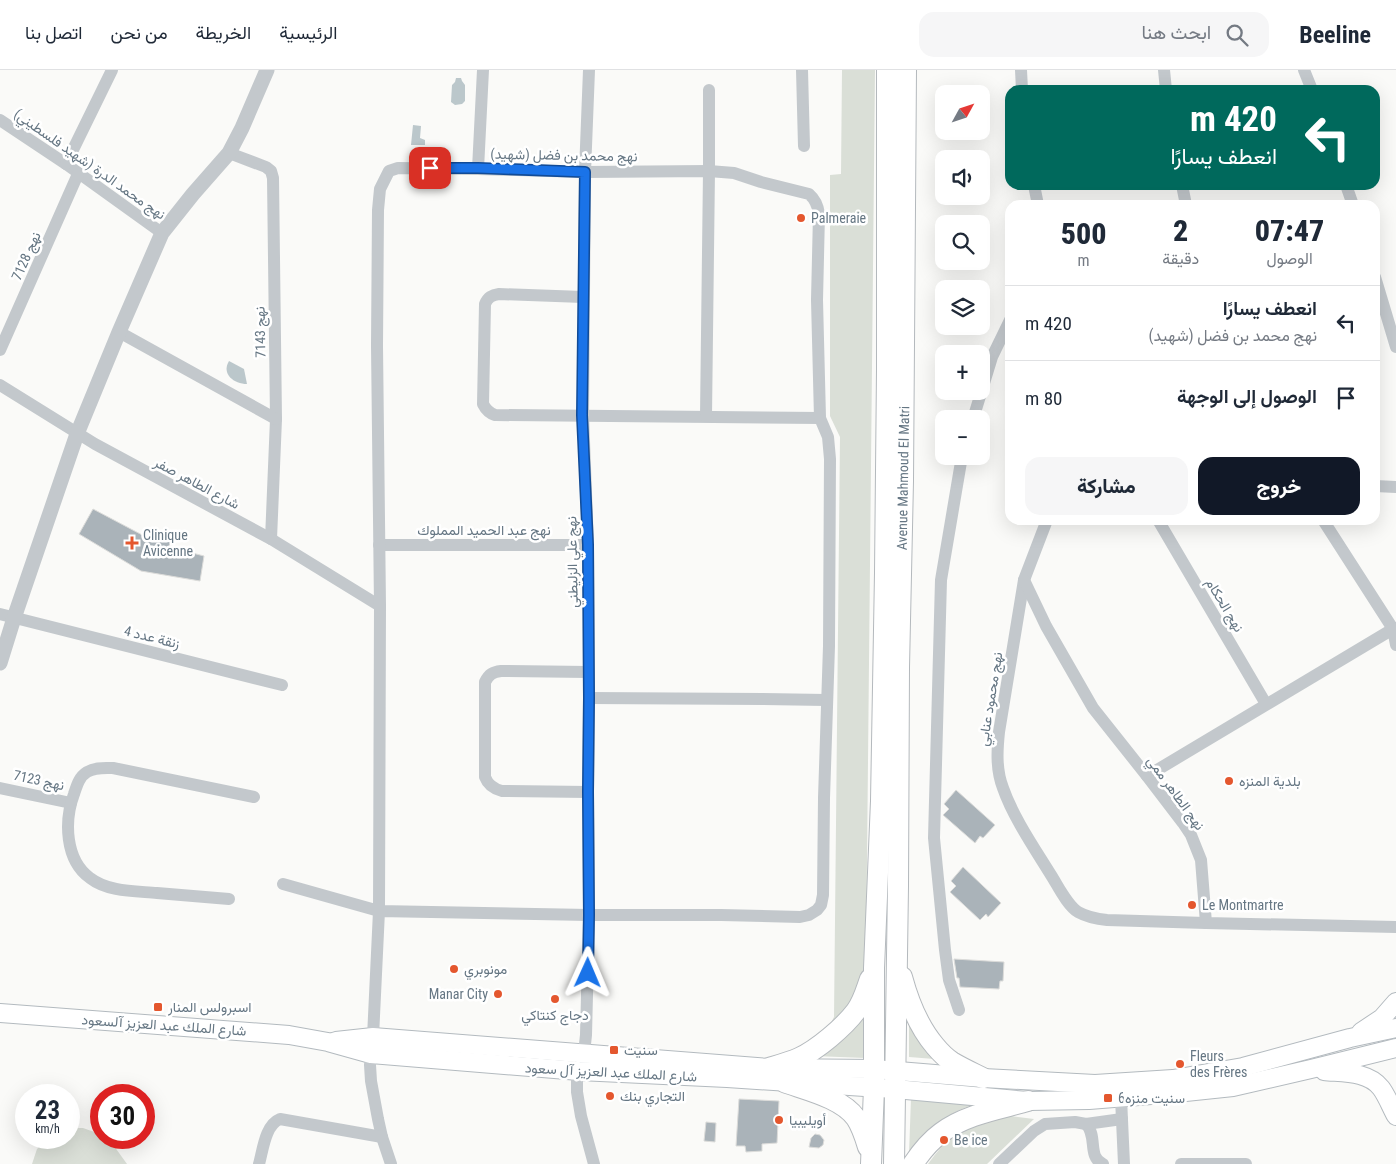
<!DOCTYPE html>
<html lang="ar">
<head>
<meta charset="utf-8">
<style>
	body { margin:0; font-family:"Roboto Condensed",Vazirmatn,sans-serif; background:#f6f6f7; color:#1f2937; direction:rtl; height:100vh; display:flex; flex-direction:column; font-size:19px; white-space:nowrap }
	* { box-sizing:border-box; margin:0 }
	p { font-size:16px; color:#747a83 }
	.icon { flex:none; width:28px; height:28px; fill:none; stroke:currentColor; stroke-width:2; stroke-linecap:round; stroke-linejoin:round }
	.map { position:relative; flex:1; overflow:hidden; direction:ltr }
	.side { position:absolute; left:1005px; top:130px; width:375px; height:325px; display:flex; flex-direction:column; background:#fff; border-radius:15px; box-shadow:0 5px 20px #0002; direction:rtl }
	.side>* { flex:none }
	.hud { position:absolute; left:1005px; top:15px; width:375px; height:105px; border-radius:15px; box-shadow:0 5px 20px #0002; direction:rtl; background:#00695c; color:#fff; overflow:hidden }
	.needle { width:32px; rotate:50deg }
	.buttons { position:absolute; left:935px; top:15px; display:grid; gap:10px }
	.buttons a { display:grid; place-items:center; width:55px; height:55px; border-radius:10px; background:#fff; box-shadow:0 5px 20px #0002; font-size:25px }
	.speed { position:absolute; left:15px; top:1014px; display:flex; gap:10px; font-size:25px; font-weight:700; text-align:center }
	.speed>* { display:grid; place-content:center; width:65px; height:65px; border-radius:50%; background:#fff; box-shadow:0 5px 20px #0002; line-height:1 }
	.speed small { font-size:12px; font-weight:400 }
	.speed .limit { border:8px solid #d22; background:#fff; color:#111 }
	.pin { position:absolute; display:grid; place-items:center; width:42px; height:42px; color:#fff; margin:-21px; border-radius:10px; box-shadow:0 2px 8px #0006 }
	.me { position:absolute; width:55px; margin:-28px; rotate:1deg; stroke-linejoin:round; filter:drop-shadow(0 0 4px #0008) }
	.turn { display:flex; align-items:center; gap:18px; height:105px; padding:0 20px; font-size:22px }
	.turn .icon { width:65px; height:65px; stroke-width:2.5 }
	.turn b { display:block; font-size:35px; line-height:42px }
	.eta { display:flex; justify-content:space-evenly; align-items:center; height:85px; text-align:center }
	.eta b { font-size:30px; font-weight:800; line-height:35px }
	.cta { display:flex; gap:10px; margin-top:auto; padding:10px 20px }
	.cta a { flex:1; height:58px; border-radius:15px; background:#111827; color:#fff; font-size:20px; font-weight:800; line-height:58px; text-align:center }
	.cta a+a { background:#f6f6f7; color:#1f2937 }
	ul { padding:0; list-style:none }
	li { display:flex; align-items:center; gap:15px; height:75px; padding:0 20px; border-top:1px solid #e0e1e3 }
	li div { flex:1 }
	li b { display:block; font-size:19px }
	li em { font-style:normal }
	header { display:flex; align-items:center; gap:30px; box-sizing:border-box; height:70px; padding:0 25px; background:#fff; border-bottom:1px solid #e0e1e3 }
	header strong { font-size:24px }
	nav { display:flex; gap:28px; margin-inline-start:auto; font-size:18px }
	.search { width:350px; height:45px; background:#f6f6f7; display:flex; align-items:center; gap:12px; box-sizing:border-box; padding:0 18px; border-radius:15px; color:#747a83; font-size:19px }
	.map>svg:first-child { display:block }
</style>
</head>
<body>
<header>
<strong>Beeline</strong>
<div class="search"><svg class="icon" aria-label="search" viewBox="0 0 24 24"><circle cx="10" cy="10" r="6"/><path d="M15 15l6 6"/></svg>ابحث هنا</div>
<nav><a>الرئيسية</a><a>الخريطة</a><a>من نحن</a><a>اتصل بنا</a></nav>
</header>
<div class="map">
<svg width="1396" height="1094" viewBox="0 0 1396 1094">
	<rect width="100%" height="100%" fill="#fafaf8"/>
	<!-- green -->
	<g fill="#dadfd7">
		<path d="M 842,0 L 875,0 L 865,988 L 814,986 L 834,947 L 840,367 L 830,346 L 830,105 L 841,104 Z"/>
		<path d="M 909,946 L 947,990 L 909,987 Z"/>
		<path d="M 911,1028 L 977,1033 L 959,1040 L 940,1051 L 909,1084 Z"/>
		<path d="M 1011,1046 L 1034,1049 L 987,1094 L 928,1094 C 937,1082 946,1070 958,1062 C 971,1052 995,1048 1011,1046 Z"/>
		<path d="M 69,1058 L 83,1058 L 100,1064 L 101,1068 L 104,1068 L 114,1076 L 127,1094 L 32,1094 L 37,1079 L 48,1068 L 69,1068 Z"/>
	</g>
	<!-- water -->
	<g fill="#bbc7cb">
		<path d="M 456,8 L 461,8 L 462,11 L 465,15 L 465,31 L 462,34 L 455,35 L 451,32 L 452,15 L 455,12 Z"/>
		<path d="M 413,55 L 421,56 L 420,68 L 425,70 L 425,75 L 411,75 Z"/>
		<path d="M 229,291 L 244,299 L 247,314 C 234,314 221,304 229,291 Z"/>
	</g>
	<!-- building -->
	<g fill="#aab3b9" stroke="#dcdcda">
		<path d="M 93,439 L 146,467 L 150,460 L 172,468 L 169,477 L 204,486 L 200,511 L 141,501 L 79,464 Z"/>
		<path d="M 956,720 L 995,755 L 983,768 L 980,766 L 975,773 L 943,745 L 949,739 L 944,734 Z"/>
		<path d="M 963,797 L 1001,833 L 988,847 L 986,844 L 980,850 L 950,822 L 956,816 L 951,811 Z"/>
		<path d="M 954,889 L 1004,892 L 1003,911 L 1000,911 L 999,919 L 960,917 L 959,908 L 957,908 Z"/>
		<path d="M 739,1029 L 779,1031 L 777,1073 L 762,1074 L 762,1081 L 746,1082 L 745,1076 L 736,1076 Z"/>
		<path d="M 706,1052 L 716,1053 L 715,1072 L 704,1071 Z"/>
		<path d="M 815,1064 L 820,1065 L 824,1070 L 823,1075 L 819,1078 L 809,1077 L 811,1068 Z"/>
	</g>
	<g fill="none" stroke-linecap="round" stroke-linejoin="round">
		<!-- secondary casing -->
		<g stroke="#b3babf" stroke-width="20">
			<g id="secondary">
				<path d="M 0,943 L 289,965 L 328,972 L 371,984 L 579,1001 L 727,1008 L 895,1019 L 1028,1031 L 1089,1030 L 1176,1023 L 1233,1017 L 1311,999 L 1396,978"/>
				<path d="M 1361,962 L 1382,948 L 1396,932"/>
				<path d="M 336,971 L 373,967 L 769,998 L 874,999 L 983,1008 L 1095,1014 L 1173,1009 L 1243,997 L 1350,968 L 1396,958"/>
				<path d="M 1324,1001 C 1342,1003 1368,1001 1381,1018 C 1387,1026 1391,1037 1396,1046"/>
			</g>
		</g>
		<!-- trunk casing -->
		<g stroke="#b4b9bd" stroke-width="22">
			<g id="trunk">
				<path d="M 902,907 C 909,933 918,956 935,976 C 940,982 946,988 952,992 C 962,998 973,1003 983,1008"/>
				<path d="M 769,998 C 779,995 790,992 799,988 C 817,980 844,957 856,941 C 863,932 866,920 870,909"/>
				<path d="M 784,1012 C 806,1020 842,1028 856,1048 C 862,1057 865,1067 868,1077"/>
				<path d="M 871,1094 L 874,1018 L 874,898 L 881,731 L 885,503 L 887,300 L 887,0"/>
				<path d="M 894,1094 L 898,816 L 899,598 L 903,411 L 906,0"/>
				<path d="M 913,1094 C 921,1082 930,1071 941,1063 C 966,1044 1000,1039 1028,1031"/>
			</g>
		</g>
		<!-- minor -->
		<g stroke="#c3c8cc" stroke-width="12">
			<path d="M 589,0 L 585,102 L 583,345 L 588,475 L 589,628 L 588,722 L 589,845 L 586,965 L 584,983 L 577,1010 L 577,1022 L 581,1046 L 594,1094"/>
			<path d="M 802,0 L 804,76"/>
			<path d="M 1021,0 L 1022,20"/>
			<path d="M 1164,0 L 1166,20"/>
			<path d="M 1304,0 L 1312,20"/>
			<path d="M 0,50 L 66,94 L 162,163"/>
			<path d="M 229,83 L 266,97 L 271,101 L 273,108 L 276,349 L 271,469"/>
			<path d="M 66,94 L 112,0"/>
			<path d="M 478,99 L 483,0"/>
			<path d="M 1034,115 L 1038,135"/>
			<path d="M 1182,115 L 1186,135"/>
			<path d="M 1346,115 L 1353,135"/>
			<path d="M 1375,207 L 1396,277"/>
			<path d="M 583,227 L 499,224 C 492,225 488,227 485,234 L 483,334 C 486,340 489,343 495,345 L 820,348"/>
			<path d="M 119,262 L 276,349"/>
			<path d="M 0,280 L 78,104"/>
			<path d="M 0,315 L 95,374 L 271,469 L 380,536"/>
			<path d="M 706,346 L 709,101 L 709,20"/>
			<path d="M 973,349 L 992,287 L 1010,250"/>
			<path d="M 1375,416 L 1396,417"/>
			<path d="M 1047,450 L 1024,510 L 999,662 C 997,681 996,700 1003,718 C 1013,747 1035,779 1051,805 C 1058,816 1067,835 1078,842 C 1087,847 1096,849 1107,850 L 1206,853"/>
			<path d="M 1158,450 L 1266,634"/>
			<path d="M 1323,450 L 1393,559 L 1396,558"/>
			<path d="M 379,475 L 588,475"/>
			<path d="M 1024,510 L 1046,556 L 1093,638 L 1147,706 L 1183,753 L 1191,765 L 1201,790 L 1206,853 L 1396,857"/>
			<path d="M 0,544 L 282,615"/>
			<path d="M 589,628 L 763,629 L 826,630"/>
			<path d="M 1147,706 L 1393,559 L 1396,575"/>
			<path d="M 0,718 L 71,733"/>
			<path d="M 588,722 L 502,721 C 494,719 488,715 485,707 L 485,612 C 489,604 493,602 501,601 L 588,602"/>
			<path d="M 283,814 L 379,841 L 589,845 L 721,845 L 800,847 L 809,845 L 817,840 L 821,835 L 823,825 L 824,728 L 829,576 L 830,389 L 828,367 L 820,348 L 817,230 L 819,144 C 818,136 816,130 809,124 L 761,112 L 734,103 L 709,101 L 585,102 L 478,99 L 398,98 L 389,101 L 380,119 L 378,140 L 377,276 L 380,536 L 379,841 L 373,967 L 370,995 L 371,1011 L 378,1049 L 382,1067 L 391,1094"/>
			<path d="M 229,829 C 205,827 181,825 157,823 C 135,821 108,822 90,808 C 65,790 64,751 74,724 C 77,715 79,707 87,702 C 95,697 104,698 113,698 L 254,727"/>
			<path d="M 959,940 L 949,910 L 945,880 L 934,768 L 941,510 L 962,386"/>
			<path d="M 1121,1028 L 1124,1094"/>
			<path d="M 1086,1054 C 1098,1066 1087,1087 1103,1094"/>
			<path d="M 259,1094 C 263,1080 265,1055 280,1049 L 382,1067"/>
			<path d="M 999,1094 L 1034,1061 L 1045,1054 L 1075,1052 L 1086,1054 L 1122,1049"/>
			<path d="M 1181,1094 L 1246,1094"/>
		</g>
		<!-- tertiary -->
		<path stroke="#c3c8cc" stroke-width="15" d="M 0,593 L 14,548 L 77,364 L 119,262 L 162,163 L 193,124 L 229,83 L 242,58 L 267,0"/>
		<!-- secondary -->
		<use href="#secondary" stroke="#fff" stroke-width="18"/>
		<!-- trunk -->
		<use href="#trunk" stroke="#fff" stroke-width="20"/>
	</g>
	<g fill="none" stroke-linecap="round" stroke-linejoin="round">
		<!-- route casing -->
		<g stroke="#114b97" stroke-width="12">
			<path id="route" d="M 430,98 L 478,98 L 585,102 L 582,345 L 588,475 L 589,628 L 588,722 L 589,845 L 588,903"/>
		</g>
		<!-- route -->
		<use href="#route" stroke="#1a73e8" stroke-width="9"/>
	</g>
	<!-- markers -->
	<g fill="#e4572e" stroke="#fff" stroke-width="2">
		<circle cx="801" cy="148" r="5"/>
		<path d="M129.5 465.5h5v5h5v5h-5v5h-5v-5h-5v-5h5z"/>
		<circle cx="1229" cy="711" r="5"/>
		<circle cx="1192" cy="835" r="5"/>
		<circle cx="454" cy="899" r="5"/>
		<circle cx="498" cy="924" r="5"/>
		<circle cx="555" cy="929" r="5"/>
		<rect x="153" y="932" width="10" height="10" rx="2.5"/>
		<rect x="609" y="975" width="10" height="10" rx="2.5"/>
		<circle cx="1180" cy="994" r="5"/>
		<circle cx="610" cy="1026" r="5"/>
		<rect x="1103" y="1023" width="10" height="10" rx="2.5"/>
		<circle cx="779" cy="1050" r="5"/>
		<circle cx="944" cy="1070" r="5"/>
	</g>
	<g text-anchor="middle" stroke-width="5" stroke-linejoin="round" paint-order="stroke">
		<!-- street labels -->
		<g font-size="14" fill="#657683" stroke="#fff">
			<text transform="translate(564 85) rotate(1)" y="5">نهج محمد بن فضل (شهيد)</text>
			<text transform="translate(90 94) rotate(35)" y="5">نهج محمد الدرة (شهيد فلسطيني)</text>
			<text transform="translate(26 186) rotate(-66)" y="5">نهج 7128</text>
			<text transform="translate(260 262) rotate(-91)" y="5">نهج 7143</text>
			<text transform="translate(903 408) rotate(-89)" y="5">Avenue Mahmoud El Matri</text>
			<text transform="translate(197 413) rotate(28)" y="5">شارع الطاهر صفر</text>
			<text x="484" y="465">نهج عبد الحميد المملوك</text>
			<text transform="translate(572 492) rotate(-91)" y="5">نهج علي الزليطني</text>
			<text transform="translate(1225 535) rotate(59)" y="5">نهج الحكام</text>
			<text transform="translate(152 567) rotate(14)" y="5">زنقة عدد 4</text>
			<text transform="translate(990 629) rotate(-81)" y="5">نهج محمود عنابي</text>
			<text transform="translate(39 710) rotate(12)" y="5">نهج 7123</text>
			<text transform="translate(1176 723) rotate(54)" y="5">نهج الطاهر ممي</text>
			<text transform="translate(164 955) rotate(4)" y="5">شارع الملك عبد العزيز آلسعود</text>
			<text transform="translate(611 1002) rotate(3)" y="5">شارع الملك عبد العزيز آل سعود</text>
		</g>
		<!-- poi labels -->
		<g font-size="14" fill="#657683" stroke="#fff" text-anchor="start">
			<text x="811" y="153">Palmeraie</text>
			<text x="143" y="470">Clinique<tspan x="143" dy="16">Avicenne</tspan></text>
			<text x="1239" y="716">بلدية المنزه</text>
			<text x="1202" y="840">Le Montmartre</text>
			<text x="464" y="904">مونوبري</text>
			<text x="488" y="929" text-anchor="end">Manar City</text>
			<text x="168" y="942">اسبرولس المنار</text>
			<text x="555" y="950" text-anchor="middle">دجاج كنتاكي</text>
			<text x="624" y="985">سنيت</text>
			<text x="1190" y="991">Fleurs<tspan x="1190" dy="16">des Frères</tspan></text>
			<text x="620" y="1031">التجاري بنك</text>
			<text x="1118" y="1033">سنيت منزه6</text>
			<text x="789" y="1055">أويليبيا</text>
			<text x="954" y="1075">Be ice</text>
		</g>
	</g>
</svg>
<div class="buttons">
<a><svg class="needle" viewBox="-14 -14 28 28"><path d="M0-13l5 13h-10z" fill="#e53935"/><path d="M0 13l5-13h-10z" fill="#747a83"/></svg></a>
<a><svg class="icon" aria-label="sound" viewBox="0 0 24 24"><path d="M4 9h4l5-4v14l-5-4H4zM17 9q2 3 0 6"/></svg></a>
<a><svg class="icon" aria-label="search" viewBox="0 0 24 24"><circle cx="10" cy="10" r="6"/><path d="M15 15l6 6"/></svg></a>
<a><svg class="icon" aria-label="layers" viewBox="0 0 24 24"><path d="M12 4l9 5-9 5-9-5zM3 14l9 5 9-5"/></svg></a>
<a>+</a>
<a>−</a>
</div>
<div class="speed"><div>23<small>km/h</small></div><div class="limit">30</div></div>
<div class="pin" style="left:430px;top:98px;background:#d93025"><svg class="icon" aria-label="arrive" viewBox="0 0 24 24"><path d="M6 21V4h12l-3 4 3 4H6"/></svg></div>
<svg class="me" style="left:588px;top:903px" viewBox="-20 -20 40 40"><path d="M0-17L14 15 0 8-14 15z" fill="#1a73e8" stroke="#fff" stroke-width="4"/></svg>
<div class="hud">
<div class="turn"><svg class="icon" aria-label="left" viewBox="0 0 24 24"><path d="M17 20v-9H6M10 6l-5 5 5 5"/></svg><div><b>420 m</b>انعطف يسارًا</div></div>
</div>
<section class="side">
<div class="eta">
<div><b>07:47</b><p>الوصول</p></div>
<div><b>2</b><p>دقيقة</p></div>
<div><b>500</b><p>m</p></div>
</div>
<ul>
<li><svg class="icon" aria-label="left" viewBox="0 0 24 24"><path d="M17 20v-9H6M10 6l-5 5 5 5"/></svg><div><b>انعطف يسارًا</b><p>نهج محمد بن فضل (شهيد)</p></div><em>420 m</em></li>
<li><svg class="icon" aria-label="arrive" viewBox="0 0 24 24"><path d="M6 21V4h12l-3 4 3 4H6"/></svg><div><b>الوصول إلى الوجهة</b></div><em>80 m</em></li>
</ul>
<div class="cta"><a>خروج</a><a>مشاركة</a></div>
</section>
</div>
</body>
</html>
